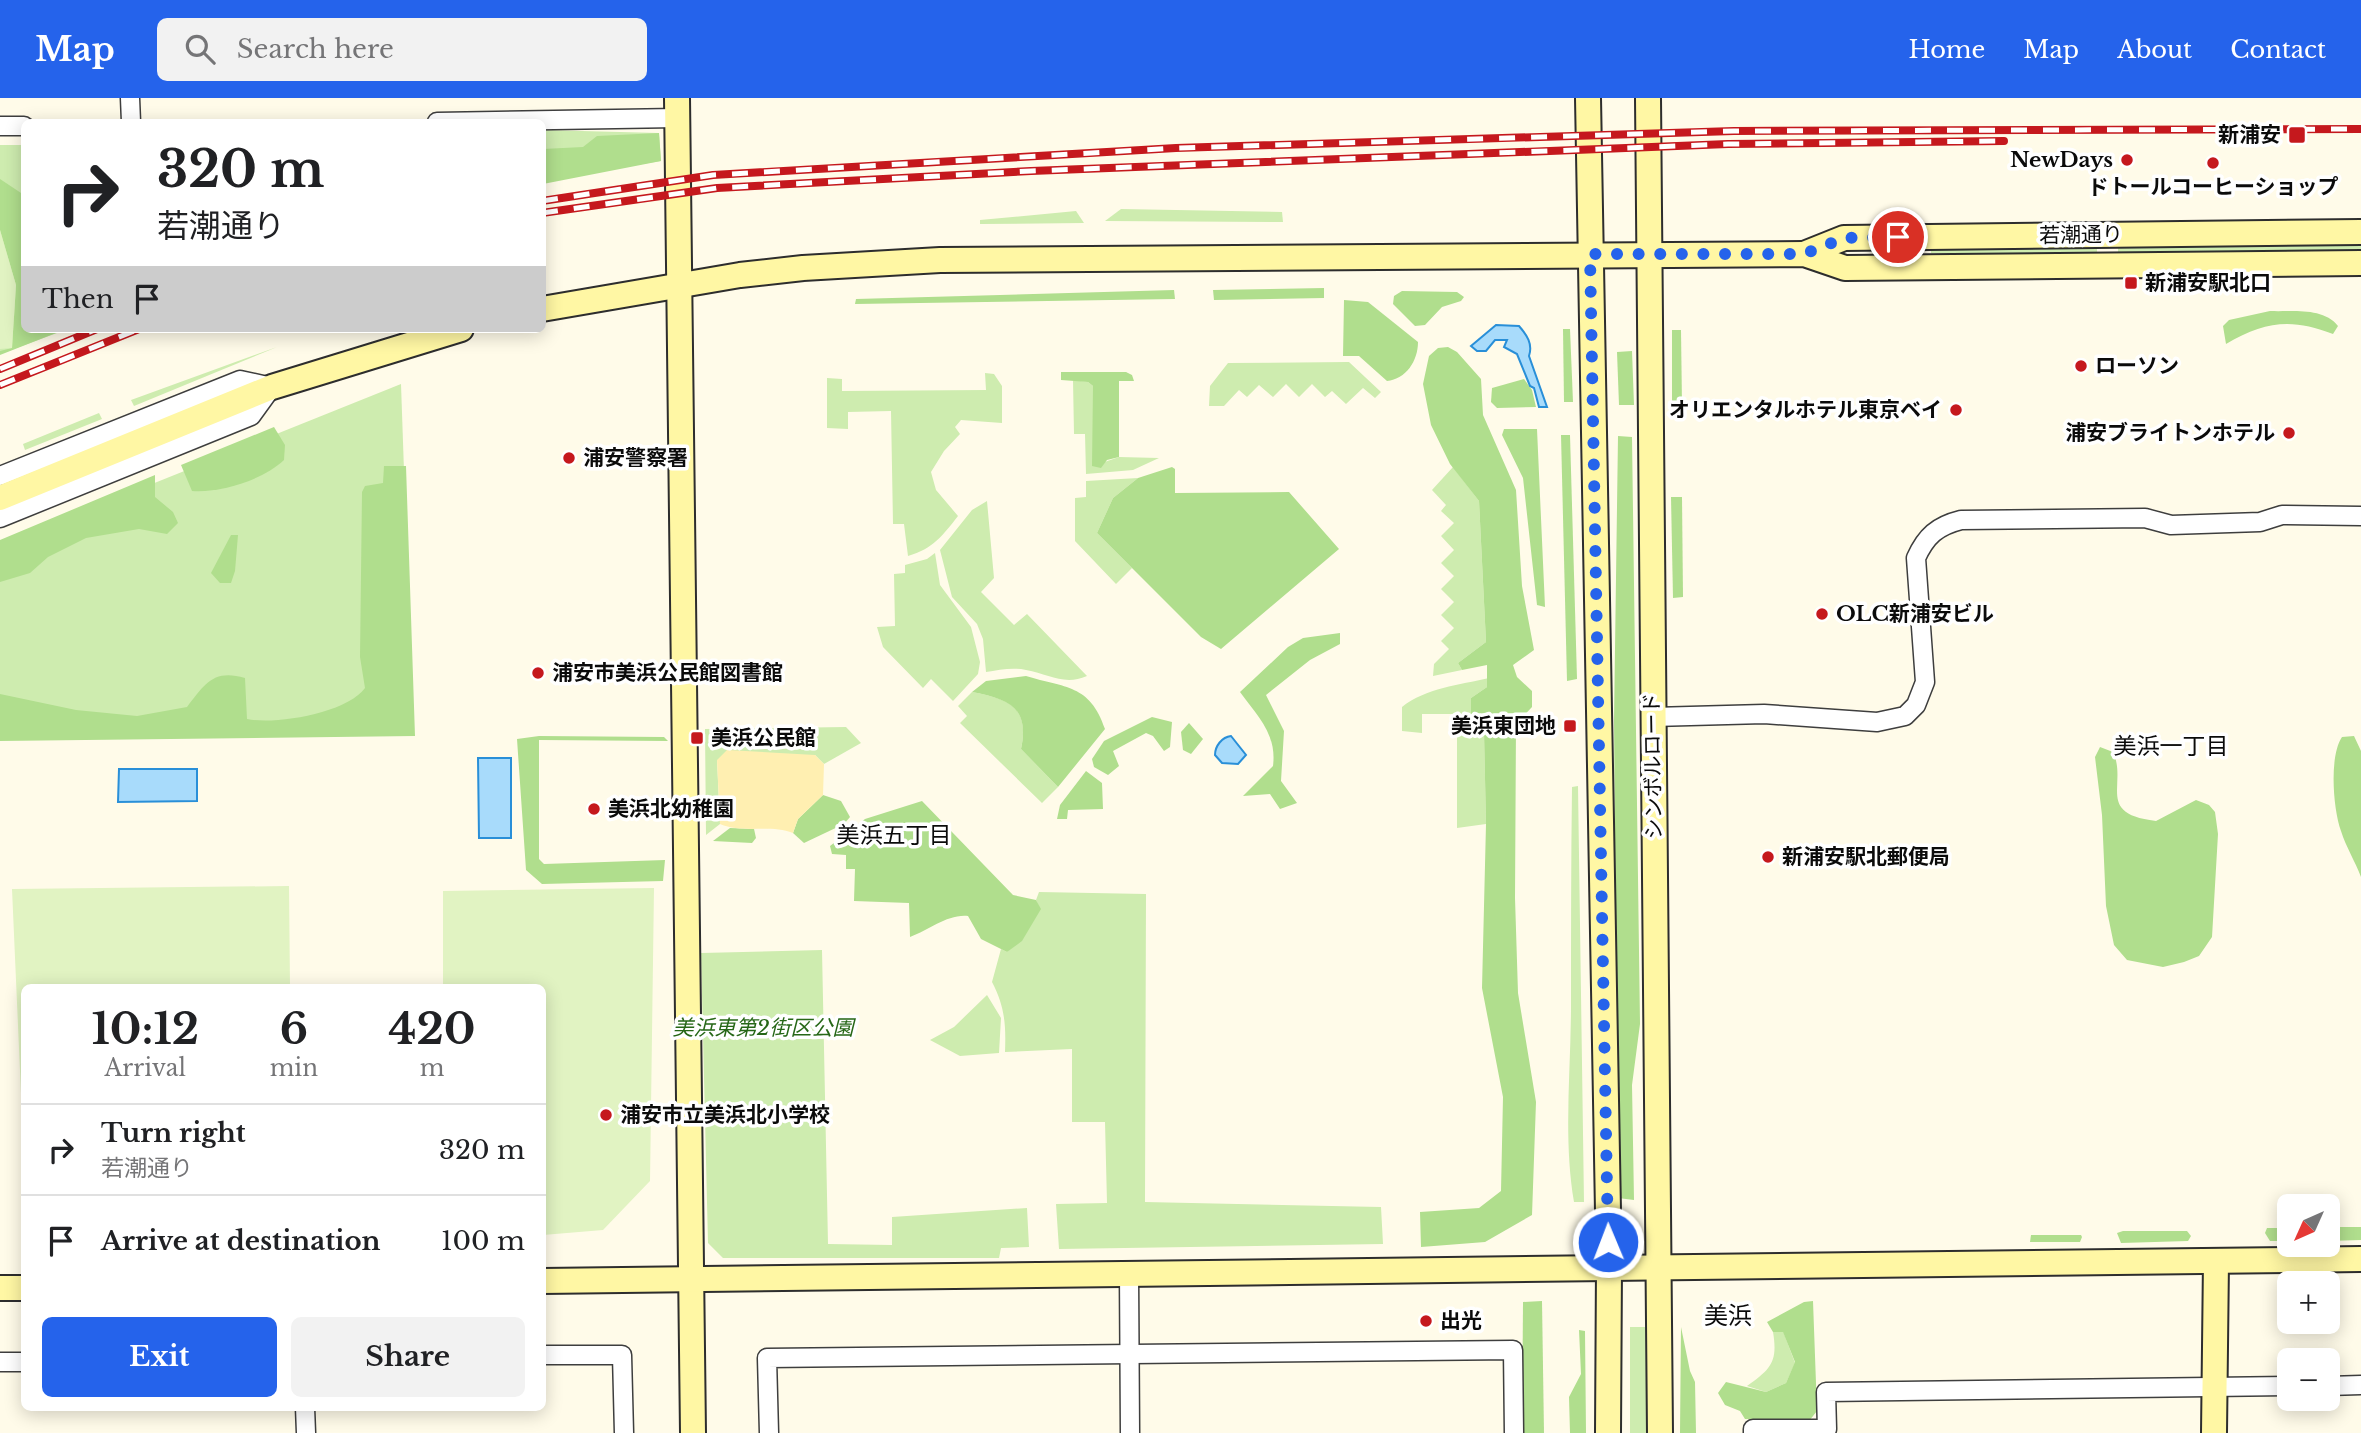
<!DOCTYPE html>
<html lang="en">
<head>
<meta charset="utf-8">
<style>
	body { margin:0; font-family:"Libre Baskerville","Noto Sans JP",serif; background:#f2f2f2; color:#202124; height:100vh; display:flex; flex-direction:column; font-size:26px; white-space:nowrap }
	* { box-sizing:border-box; margin:0 }
	p { font-size:23px; color:#757577 }
	.icon { flex:none; width:38px; height:38px; fill:none; stroke:currentColor; stroke-width:2; stroke-linecap:round; stroke-linejoin:round }
	.map { position:relative; flex:1; overflow:hidden }
	.sheet { position:absolute; left:21px; top:886px; width:525px; height:427px; display:flex; flex-direction:column; background:#fff; border-radius:10px; box-shadow:0 4px 18px #0003 }
	.sheet>* { flex:none }
	.hud { position:absolute; left:21px; top:21px; width:525px; height:214px; border-radius:10px; box-shadow:0 4px 18px #0003; background:#fff; color:#202124; overflow:hidden }
	.needle { width:46px; rotate:225deg }
	.controls { position:absolute; left:2277px; top:1096px; display:grid; gap:14px }
	.controls a { display:grid; place-items:center; width:63px; height:63px; border-radius:10px; background:#fff; box-shadow:0 4px 18px #0003; font-size:35px }
	.pin { position:absolute; display:grid; place-items:center; width:60px; height:60px; color:#fff; margin:-30px; border:4px solid #fff; border-radius:50%; box-shadow:0 2px 7px #0007 }
	.me { position:absolute; width:77px; margin:-38px; rotate:359deg; stroke-linejoin:round; filter:drop-shadow(0 0 5px #0008) }
	.turn { display:flex; align-items:center; gap:24px; height:147px; padding:0 21px; font-size:32px }
	.turn .icon { width:91px; height:91px; stroke-width:2.5 }
	.turn b { display:block; font-size:49px; line-height:60px }
	.then { display:flex; align-items:center; height:66px; padding:0 21px; background:#0003; gap:14px; font-size:26px }
	.eta { display:flex; justify-content:space-evenly; align-items:center; height:119px; text-align:center }
	.eta b { font-size:42px; font-weight:700; line-height:49px }
	.button { display:flex; gap:14px; margin-top:auto; padding:14px 21px }
	.button a { flex:1; height:80px; border-radius:10px; background:#2563eb; color:#fff; font-size:28px; font-weight:700; line-height:80px; text-align:center }
	.button a+a { background:#f2f2f2; color:#202124 }
	ul { padding:0; list-style:none }
	li { display:flex; align-items:center; gap:21px; height:91px; padding:0 21px; border-top:2px solid #e0e0e0 }
	li div { flex:1 }
	li b { display:block; font-size:26px }
	li em { font-style:normal }
	header { display:flex; align-items:center; gap:42px; box-sizing:border-box; height:98px; padding:0 35px; background:#2563eb; color:#fff }
	header strong { font-size:33px }
	nav { display:flex; gap:38px; margin-inline-start:auto; font-size:24px }
	.search { width:490px; height:63px; background:#f2f2f2; display:flex; align-items:center; gap:18px; box-sizing:border-box; padding:0 24px; border-radius:10px; color:#757577; font-size:26px }
	.map>svg:first-child { display:block }
</style>
</head>
<body>
<header>
<strong>Map</strong>
<div class="search"><svg class="icon" aria-label="search" viewBox="0 0 24 24"><circle cx="10" cy="10" r="6"/><path d="M15 15l6 6"/></svg>Search here</div>
<nav><a>Home</a><a>Map</a><a>About</a><a>Contact</a></nav>
</header>
<div class="map">
<svg width="2361" height="1335" viewBox="0 0 2361 1335">
	<rect width="100%" height="100%" fill="#fffbe9"/>
	<!-- green -->
	<g fill="#ceecaf">
		<path d="M 543,32 L 659,35 L 661,63 L 543,82 Z"/>
		<path d="M 0,47 L 24,47 L 24,231 L 68,231 L 0,256 Z"/>
		<path d="M 1121,111 L 1282,114 L 1283,124 L 1105,123 Z"/>
		<path d="M 1076,113 L 1084,125 L 980,126 L 980,122 Z"/>
		<path d="M 2361,147 L 2361,155 L 2118,157 L 2118,148 Z"/>
		<path d="M 2097,149 L 2097,157 L 1931,155 L 1931,150 Z"/>
		<path d="M 277,249 L 134,308 L 131,302 Z"/>
		<path d="M 1349,264 L 1381,294 L 1375,300 L 1363,290 L 1346,306 L 1332,293 L 1325,299 L 1312,286 L 1299,299 L 1286,286 L 1273,299 L 1259,287 L 1247,299 L 1239,292 L 1224,308 L 1209,308 L 1210,288 L 1228,265 Z"/>
		<path d="M 985,275 L 994,276 L 1002,288 L 1002,325 L 961,322 L 955,329 L 960,336 L 944,353 L 931,374 L 936,392 L 958,418 C 943,437 933,451 908,458 L 904,426 L 893,426 L 891,313 L 848,314 L 848,331 L 827,330 L 827,280 L 842,281 L 842,293 L 986,292 Z"/>
		<path d="M 1073,282 L 1088,284 L 1093,288 L 1093,368 L 1119,359 L 1159,360 L 1133,372 L 1086,376 L 1085,336 L 1074,336 Z"/>
		<path d="M 401,286 L 413,633 L 0,640 L 0,447 Z"/>
		<path d="M 99,315 L 102,321 L 25,352 L 23,346 Z"/>
		<path d="M 1453,369 L 1479,403 L 1486,544 L 1458,565 L 1462,572 L 1433,578 L 1434,566 L 1449,551 L 1441,543 L 1454,530 L 1441,517 L 1454,504 L 1441,491 L 1454,478 L 1441,465 L 1454,452 L 1441,438 L 1454,425 L 1441,413 L 1446,407 L 1432,392 Z"/>
		<path d="M 1138,380 L 1113,400 L 1097,435 L 1132,470 L 1116,486 L 1075,443 L 1075,400 L 1086,399 L 1086,383 Z"/>
		<path d="M 987,403 L 994,480 L 981,494 L 1014,527 L 1027,516 L 1087,578 C 1064,588 1049,576 1026,572 C 1013,569 999,572 986,574 L 983,541 L 977,526 L 952,499 L 940,452 L 972,412 Z"/>
		<path d="M 935,455 L 940,487 L 971,529 L 980,564 L 978,576 L 953,603 L 931,581 L 923,590 L 883,549 L 877,529 L 895,528 L 894,476 L 905,475 L 905,467 L 927,461 Z"/>
		<path d="M 1489,580 L 1487,589 L 1471,600 L 1471,618 L 1484,635 L 1486,726 L 1457,730 L 1457,616 L 1422,616 L 1422,635 L 1402,633 L 1402,609 C 1426,590 1459,587 1489,580 Z"/>
		<path d="M 972,594 C 1009,601 1030,609 1021,651 L 1058,689 L 1042,705 L 960,625 L 967,618 L 958,608 Z"/>
		<path d="M 846,629 L 861,645 L 824,666 L 815,657 L 717,662 L 720,726 L 706,737 L 705,631 Z"/>
		<path d="M 1578,688 L 1584,1104 L 1574,1104 C 1563,1040 1571,973 1571,907 C 1571,835 1571,762 1572,689 Z"/>
		<path d="M 1039,794 L 1146,796 L 1145,1104 L 1381,1109 L 1383,1146 L 1059,1151 L 1056,1106 L 1107,1105 L 1105,1024 L 1072,1024 L 1072,951 L 1005,954 C 1006,927 1005,909 992,884 L 1001,851 L 1007,854 L 1040,811 L 1036,802 Z"/>
		<path d="M 822,852 L 828,1146 L 892,1147 L 892,1119 L 1027,1110 L 1029,1149 L 1001,1150 L 999,1160 L 723,1160 L 708,1145 L 701,855 Z"/>
		<path d="M 987,897 L 1001,920 L 999,955 L 960,958 L 930,942 L 954,929 Z"/>
		<path d="M 1630,1229 L 1646,1229 L 1647,1335 L 1630,1335 Z"/>
		<path d="M 1783,1233 L 1795,1265 L 1786,1285 L 1766,1294 L 1747,1288 C 1771,1271 1778,1264 1773,1234 Z"/>
	</g>
	<!-- forest -->
	<g fill="#b0de8d">
		<path d="M 659,35 L 661,63 L 543,86 L 543,51 L 583,49 L 597,38 Z"/>
		<path d="M 0,81 L 24,97 L 24,231 L 66,231 L 0,257 L 0,253 L 12,250 L 16,187 L 0,132 Z"/>
		<path d="M 1324,190 L 1324,200 L 1214,202 L 1213,192 Z"/>
		<path d="M 1174,192 L 1175,201 L 855,206 L 856,201 Z"/>
		<path d="M 1402,193 L 1457,194 L 1464,199 L 1461,203 L 1442,209 L 1425,227 L 1415,228 L 1393,206 L 1394,198 Z"/>
		<path d="M 1344,202 L 1368,204 L 1418,244 C 1418,263 1406,281 1387,283 L 1359,258 L 1343,258 Z"/>
		<path d="M 2270,213 C 2292,214 2323,209 2338,228 L 2333,236 C 2292,220 2265,223 2226,246 L 2223,228 L 2229,222 Z"/>
		<path d="M 1563,231 L 1570,231 L 1573,304 L 1564,304 Z"/>
		<path d="M 1672,232 L 1681,232 L 1682,308 L 1672,309 Z"/>
		<path d="M 1448,249 L 1457,254 L 1481,281 L 1483,317 L 1516,392 L 1522,488 L 1534,552 L 1513,567 L 1517,579 L 1532,593 L 1532,609 L 1516,626 L 1515,800 L 1518,895 L 1536,1004 L 1532,1117 L 1485,1144 L 1421,1149 L 1420,1114 L 1479,1110 L 1501,1093 L 1503,999 L 1482,890 L 1486,726 L 1484,635 L 1471,619 L 1471,600 L 1487,589 L 1487,567 L 1462,572 L 1458,565 L 1486,544 L 1479,403 L 1450,366 L 1431,327 L 1423,286 L 1429,258 L 1438,250 Z"/>
		<path d="M 1632,253 L 1634,307 L 1619,307 L 1617,254 Z"/>
		<path d="M 1061,274 L 1126,274 L 1132,277 L 1134,283 L 1119,283 L 1119,359 L 1107,362 L 1101,370 L 1092,368 L 1093,288 L 1088,284 L 1061,282 Z"/>
		<path d="M 1524,281 L 1532,292 L 1536,309 L 1497,310 L 1491,304 L 1492,290 Z"/>
		<path d="M 274,329 L 285,347 L 284,362 C 263,382 221,395 192,393 L 181,367 Z"/>
		<path d="M 1504,331 L 1537,331 L 1545,509 L 1537,507 L 1523,380 L 1502,337 Z"/>
		<path d="M 1561,337 L 1570,337 L 1577,581 L 1567,583 Z"/>
		<path d="M 1618,338 L 1632,339 L 1640,926 L 1632,987 L 1634,1102 L 1618,1100 L 1614,622 Z"/>
		<path d="M 384,368 L 406,368 L 415,638 L 0,643 L 0,596 L 76,612 L 137,618 L 187,609 C 205,586 213,571 245,580 L 247,621 C 276,627 347,615 365,590 L 360,559 L 362,394 L 365,388 L 383,385 Z"/>
		<path d="M 1172,369 L 1175,371 L 1175,395 L 1289,394 L 1339,451 L 1221,551 L 1201,539 L 1097,435 L 1113,400 L 1138,380 Z"/>
		<path d="M 155,377 L 155,399 L 173,414 L 178,425 L 167,436 L 139,431 L 86,440 L 48,459 L 30,475 L 0,484 L 0,442 Z"/>
		<path d="M 1682,399 L 1683,499 L 1673,500 L 1671,399 Z"/>
		<path d="M 231,437 L 238,437 L 235,473 L 231,485 L 220,485 L 211,475 Z"/>
		<path d="M 1340,535 L 1340,546 L 1310,562 L 1266,597 L 1284,633 L 1281,683 L 1297,705 L 1280,711 L 1270,696 L 1243,698 L 1273,668 C 1277,636 1258,619 1240,594 L 1288,549 L 1303,540 Z"/>
		<path d="M 1026,578 C 1065,590 1090,586 1105,631 L 1058,689 L 1021,651 C 1030,609 1008,601 972,594 L 986,583 Z"/>
		<path d="M 1152,619 L 1172,624 L 1170,649 L 1164,653 L 1153,638 L 1146,635 L 1113,653 L 1119,668 L 1108,677 L 1094,669 L 1092,661 L 1104,643 Z"/>
		<path d="M 1189,625 L 1203,641 L 1191,656 L 1183,652 L 1181,634 Z"/>
		<path d="M 539,638 L 664,639 L 668,643 L 539,642 L 539,761 L 544,766 L 665,762 L 663,783 L 542,786 L 526,772 L 517,641 Z"/>
		<path d="M 2354,638 L 2361,653 L 2361,779 C 2355,763 2346,749 2341,733 C 2333,711 2329,658 2342,639 Z"/>
		<path d="M 2100,649 L 2113,654 C 2128,686 2095,716 2156,723 L 2196,702 L 2209,707 L 2215,714 L 2218,736 L 2212,839 L 2199,858 L 2184,864 L 2163,869 L 2127,862 L 2114,847 L 2106,808 L 2102,717 L 2095,659 Z"/>
		<path d="M 1086,673 L 1102,685 L 1103,711 L 1068,712 L 1067,721 L 1057,721 L 1060,707 Z"/>
		<path d="M 823,697 L 841,703 L 850,719 L 844,726 L 804,745 L 793,735 L 798,721 Z"/>
		<path d="M 922,703 L 1013,797 L 1036,802 L 1041,811 L 1022,843 L 1007,854 L 981,841 L 968,818 C 947,816 930,832 910,839 L 909,805 L 854,803 L 855,771 L 846,771 L 846,757 L 832,756 L 830,748 L 865,721 Z"/>
		<path d="M 730,730 L 754,731 L 756,740 L 752,745 L 713,743 Z"/>
		<path d="M 2328,1129 L 2361,1129 L 2361,1142 L 2328,1143 Z"/>
		<path d="M 2267,1130 L 2289,1130 L 2289,1143 L 2270,1143 L 2265,1135 Z"/>
		<path d="M 2123,1133 L 2187,1133 L 2191,1138 L 2188,1143 L 2121,1145 L 2117,1135 Z"/>
		<path d="M 2031,1137 L 2081,1137 L 2082,1139 L 2080,1144 L 2030,1144 Z"/>
		<path d="M 1542,1203 L 1544,1335 L 1522,1335 L 1523,1204 Z"/>
		<path d="M 1813,1203 L 1817,1313 L 1809,1323 L 1745,1321 L 1740,1313 L 1725,1307 L 1718,1295 L 1726,1284 L 1766,1294 L 1786,1285 L 1795,1264 L 1783,1234 L 1773,1234 L 1767,1224 L 1804,1204 Z"/>
		<path d="M 1681,1229 L 1690,1273 L 1695,1284 L 1696,1335 L 1680,1335 Z"/>
		<path d="M 1579,1232 L 1585,1233 L 1586,1335 L 1570,1335 L 1569,1299 L 1581,1276 Z"/>
	</g>
	<!-- sand -->
	<path fill="#ffefb1" d="M 727,652 L 815,657 L 824,666 L 823,697 L 798,721 L 793,735 C 770,726 743,736 720,726 L 717,662 Z"/>
	<!-- pitch -->
	<g fill="#e1f3c2">
		<path d="M 0,132 L 16,187 L 12,250 L 0,251 Z"/>
		<path d="M 289,788 L 290,889 L 24,889 L 24,1064 L 12,791 Z"/>
		<path d="M 654,790 L 650,1083 L 603,1132 L 543,1137 L 542,889 L 443,889 L 443,793 Z"/>
	</g>
	<!-- water -->
	<g fill="#a8dbfb" stroke="#298fd8" stroke-width="2">
		<path d="M 1496,227 L 1519,228 C 1527,237 1533,246 1529,258 L 1547,309 L 1539,309 L 1534,290 L 1530,288 L 1517,256 L 1504,249 L 1507,242 L 1495,242 L 1486,253 L 1477,253 L 1471,248 Z"/>
		<path d="M 1231,638 L 1246,657 L 1238,666 L 1222,665 L 1215,657 C 1215,648 1222,639 1231,638 Z"/>
		<path d="M 478,660 L 511,660 L 511,740 L 479,740 Z"/>
		<path d="M 119,671 L 197,671 L 197,703 L 118,704 Z"/>
	</g>
	<g fill="none" stroke-linecap="round" stroke-linejoin="round">
		<!-- street casing -->
		<g stroke="#3e3e3e" stroke-width="21">
			<g id="street">
				<path d="M 130,0 L 131,24"/>
				<path d="M 437,24 L 677,20"/>
				<path d="M 0,28 L 24,28"/>
				<path d="M 0,378 L 240,282 L 272,289 L 251,318 L 0,420"/>
				<path d="M 1653,619 L 1764,616 L 1877,624 L 1905,618 L 1916,607 L 1925,584 L 1916,460 C 1926,438 1937,428 1961,422 L 2145,420 L 2171,427 L 2260,424 L 2282,417 L 2361,418"/>
				<path d="M 1129,1175 L 1130,1335"/>
				<path d="M 542,1257 L 622,1257 L 624,1335"/>
				<path d="M 0,1264 L 24,1264"/>
				<path d="M 2328,1288 L 2361,1287"/>
				<path d="M 305,1309 L 306,1335"/>
				<path d="M 769,1335 L 767,1260 L 1513,1252 L 1514,1335"/>
				<path d="M 1753,1335 L 1753,1331 L 1827,1331 L 1826,1294 L 2289,1288"/>
			</g>
		</g>
		<!-- secondary casing -->
		<g stroke="#2d2d2d" stroke-width="28">
			<g id="secondary">
				<path d="M 677,0 L 693,1335"/>
				<path d="M 1588,0 L 1609,1169 L 1608,1335"/>
				<path d="M 1648,0 L 1660,1335"/>
				<path d="M 1804,156 L 1844,140 L 2361,134"/>
				<path d="M 542,211 L 740,177 L 803,170 L 940,162 L 1804,156 L 1845,170 L 2361,165"/>
				<path d="M 0,400 L 272,289 L 461,231"/>
				<path d="M 542,1183 L 2361,1161"/>
				<path d="M 0,1190 L 24,1190"/>
				<path d="M 2214,1335 L 2216,1163"/>
			</g>
		</g>
		<!-- street -->
		<use href="#street" stroke="#fff" stroke-width="18"/>
		<!-- secondary -->
		<use href="#secondary" stroke="#fff7a4" stroke-width="24"/>
		<!-- rail casing -->
		<g stroke="#c5181d" stroke-width="8">
			<g id="rail">
				<path d="M 542,103 L 713,77 L 1176,50 L 1734,33 L 2361,31"/>
				<path d="M 542,115 L 717,90 L 1031,73 L 1728,46 L 2004,43"/>
				<path d="M 0,271 L 97,231"/>
				<path d="M 0,287 L 139,231"/>
			</g>
		</g>
		<!-- rail -->
		<use href="#rail" stroke="#fff" stroke-width="5" stroke-dasharray="16" stroke-linecap="butt"/>
	</g>
	<g fill="none" stroke-linecap="round" stroke-linejoin="round">
		<!-- route -->
		<path stroke="#2563eb" stroke-width="12" stroke-dasharray="0 21.6" d="M 1608,1144 L 1590,156 L 1804,156 L 1844,140 L 1898,139"/>
	</g>
	<!-- markers -->
	<g fill="#c5181d" stroke="#fff" stroke-width="2.5">
		<rect x="2288" y="28" width="18" height="18" rx="3.5"/>
		<circle cx="2127" cy="62" r="7"/>
		<circle cx="2213" cy="65" r="7"/>
		<rect x="2124" y="178" width="14" height="14" rx="3.5"/>
		<circle cx="2081" cy="268" r="7"/>
		<circle cx="1956" cy="312" r="7"/>
		<circle cx="2289" cy="335" r="7"/>
		<circle cx="569" cy="360" r="7"/>
		<circle cx="1822" cy="516" r="7"/>
		<circle cx="538" cy="575" r="7"/>
		<rect x="1563" y="621" width="14" height="14" rx="3.5"/>
		<rect x="690" y="633" width="14" height="14" rx="3.5"/>
		<circle cx="594" cy="711" r="7"/>
		<circle cx="1768" cy="759" r="7"/>
		<circle cx="606" cy="1017" r="7"/>
		<circle cx="1426" cy="1223" r="7"/>
	</g>
	<g text-anchor="middle" stroke-width="7" stroke-linejoin="round" paint-order="stroke">
		<!-- poi labels -->
		<g font-size="21" font-weight="bold" fill="#0b0b0b" stroke="#fff" text-anchor="start">
			<text x="2281" y="44" text-anchor="end">新浦安</text>
			<text x="2113" y="69" text-anchor="end">NewDays</text>
			<text x="2213" y="96" text-anchor="middle">ドトールコーヒーショップ</text>
			<text x="2145" y="192">新浦安駅北口</text>
			<text x="2095" y="275">ローソン</text>
			<text x="1942" y="319" text-anchor="end">オリエンタルホテル東京ベイ</text>
			<text x="2275" y="342" text-anchor="end">浦安ブライトンホテル</text>
			<text x="583" y="367">浦安警察署</text>
			<text x="1836" y="523">OLC新浦安ビル</text>
			<text x="552" y="582">浦安市美浜公民館図書館</text>
			<text x="1556" y="635" text-anchor="end">美浜東団地</text>
			<text x="711" y="647">美浜公民館</text>
			<text x="608" y="718">美浜北幼稚園</text>
			<text x="1782" y="766">新浦安駅北郵便局</text>
			<text x="620" y="1024">浦安市立美浜北小学校</text>
			<text x="1440" y="1230">出光</text>
		</g>
		<!-- street labels -->
		<g font-size="21" fill="#0b0b0b" stroke="#fff">
			<text transform="translate(2081 137) rotate(-1)" y="7">若潮通り</text>
			<text transform="translate(1653 668) rotate(-91)" y="7">シンボルロード</text>
		</g>
		<!-- park labels -->
		<g font-size="21" font-style="italic" fill="#266717" stroke="#fff">
			<text x="763" y="937">美浜東第2街区公園</text>
		</g>
		<!-- neighbourhood labels -->
		<g font-size="23" fill="#0b0b0b" stroke="#fff">
			<text x="2171" y="656">美浜一丁目</text>
			<text x="894" y="745">美浜五丁目</text>
		</g>
		<!-- quarter labels -->
		<g font-size="24" fill="#0b0b0b" stroke="#fff">
			<text x="1728" y="1226">美浜</text>
		</g>
	</g>
</svg>
<div class="controls">
<a><svg class="needle" viewBox="-14 -14 28 28"><path d="M0-13l5 13h-10z" fill="#e53935"/><path d="M0 13l5-13h-10z" fill="#757577"/></svg></a>
<a>+</a>
<a>−</a>
</div>
<div class="pin" style="left:1898px;top:139px;background:#d93025"><svg class="icon" aria-label="arrive" viewBox="0 0 24 24"><path d="M6 21V4h12l-3 4 3 4H6"/></svg></div>
<svg class="me" style="left:1608px;top:1144px" viewBox="-20 -20 40 40"><circle r="17" fill="#2563eb" stroke="#fff" stroke-width="3"/><path d="M0-11L8 9 0 5-8 9z" fill="#fff"/></svg>
<div class="hud">
<div class="turn"><svg class="icon" aria-label="right" viewBox="0 0 24 24"><path d="M7 20v-9h11M14 6l5 5-5 5"/></svg><div><b>320 m</b>若潮通り</div></div>
<div class="then">Then<svg class="icon" aria-label="arrive" viewBox="0 0 24 24"><path d="M6 21V4h12l-3 4 3 4H6"/></svg></div>
</div>
<section class="sheet">
<div class="eta">
<div><b>10:12</b><p>Arrival</p></div>
<div><b>6</b><p>min</p></div>
<div><b>420</b><p>m</p></div>
</div>
<ul>
<li><svg class="icon" aria-label="right" viewBox="0 0 24 24"><path d="M7 20v-9h11M14 6l5 5-5 5"/></svg><div><b>Turn right</b><p>若潮通り</p></div><em>320 m</em></li>
<li><svg class="icon" aria-label="arrive" viewBox="0 0 24 24"><path d="M6 21V4h12l-3 4 3 4H6"/></svg><div><b>Arrive at destination</b></div><em>100 m</em></li>
</ul>
<div class="button"><a>Exit</a><a>Share</a></div>
</section>
</div>
</body>
</html>
